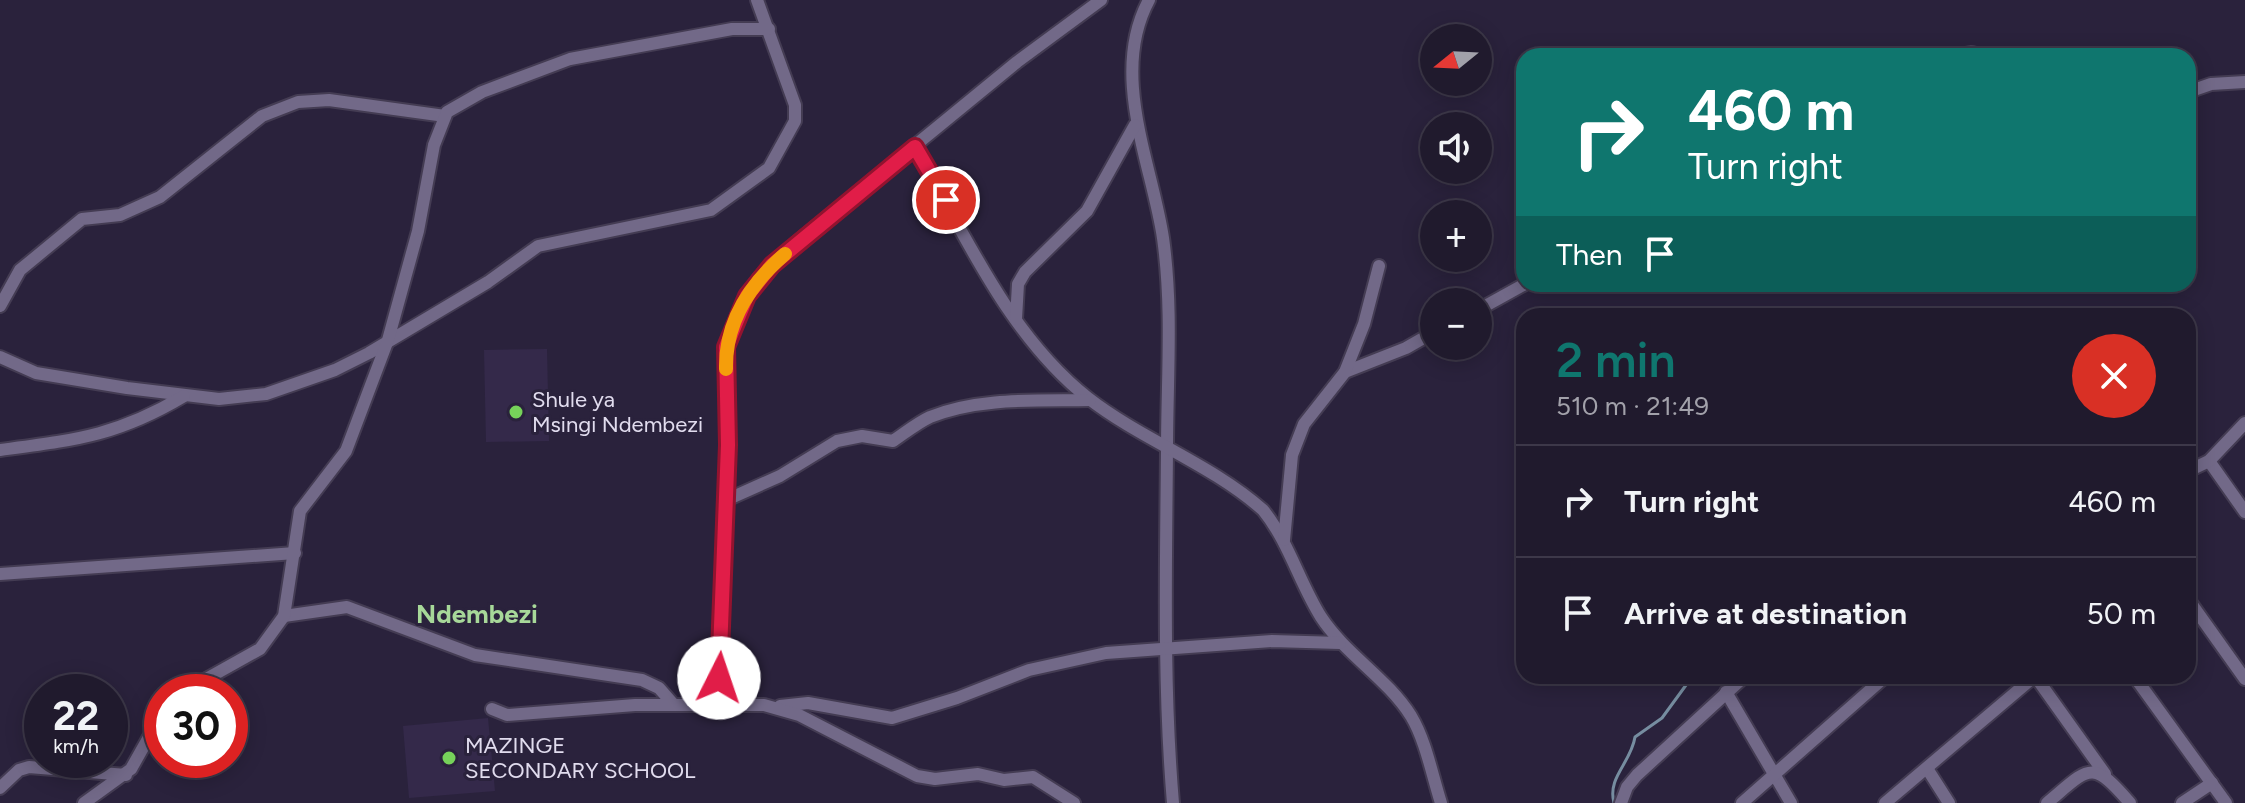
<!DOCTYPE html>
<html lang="en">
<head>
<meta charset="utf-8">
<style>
	body { margin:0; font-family:Figtree,sans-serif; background:#282335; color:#f1f3f6; height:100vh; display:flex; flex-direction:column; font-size:30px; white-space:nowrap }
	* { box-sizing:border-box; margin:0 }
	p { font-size:26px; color:#a2a1aa }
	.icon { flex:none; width:44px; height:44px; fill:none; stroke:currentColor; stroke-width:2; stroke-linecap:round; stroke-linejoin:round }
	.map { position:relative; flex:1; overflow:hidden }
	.sheet { position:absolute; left:1516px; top:308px; width:680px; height:376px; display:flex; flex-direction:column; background:#201a2d; border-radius:24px; box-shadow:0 4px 20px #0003,0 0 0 2px #3d3849 }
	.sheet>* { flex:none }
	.top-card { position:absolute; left:1516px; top:48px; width:680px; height:244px; border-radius:24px; box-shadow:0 4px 20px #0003,0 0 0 2px #3d3849; background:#0f766e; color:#fff; overflow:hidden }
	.needle { width:52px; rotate:252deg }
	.controls { position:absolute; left:1420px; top:24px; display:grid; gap:16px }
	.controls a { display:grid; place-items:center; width:72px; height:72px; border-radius:50%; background:#201a2d; box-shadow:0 4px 20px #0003,0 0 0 2px #3d3849; font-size:40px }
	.speed { position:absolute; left:24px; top:674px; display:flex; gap:16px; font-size:40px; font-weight:700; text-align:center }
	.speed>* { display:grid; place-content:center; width:104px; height:104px; border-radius:50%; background:#201a2d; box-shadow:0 4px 20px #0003,0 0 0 2px #3d3849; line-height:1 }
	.speed small { font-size:20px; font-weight:400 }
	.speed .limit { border:12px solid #d22; background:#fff; color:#111 }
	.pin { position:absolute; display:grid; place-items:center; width:68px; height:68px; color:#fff; margin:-34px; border:4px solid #fff; border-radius:50%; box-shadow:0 2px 8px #0007 }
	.me { position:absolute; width:88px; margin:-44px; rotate:4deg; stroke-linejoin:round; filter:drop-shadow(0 0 6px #0008) }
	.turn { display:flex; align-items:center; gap:28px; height:168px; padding:0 40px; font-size:36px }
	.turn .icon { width:104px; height:104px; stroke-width:2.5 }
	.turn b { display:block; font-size:56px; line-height:68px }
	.then { display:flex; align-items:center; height:76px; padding:0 40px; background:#0003; gap:16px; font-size:30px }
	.round { display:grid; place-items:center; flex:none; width:84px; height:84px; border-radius:42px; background:#282335 }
	.overview { display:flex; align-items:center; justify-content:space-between; height:136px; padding:0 40px }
	h1 { font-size:48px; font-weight:600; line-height:60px; color:#0f766e }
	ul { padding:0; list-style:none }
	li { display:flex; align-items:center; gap:24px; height:112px; padding:0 40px; border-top:2px solid #3d3849 }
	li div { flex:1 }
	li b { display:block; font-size:30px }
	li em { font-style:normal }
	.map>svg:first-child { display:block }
</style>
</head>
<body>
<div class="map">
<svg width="2245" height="803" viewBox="0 0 2245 803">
	<rect width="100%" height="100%" fill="#2a223c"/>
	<!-- built -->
	<g fill="#34294a">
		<path d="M 547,349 L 549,441 L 486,442 L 484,350 Z"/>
		<path d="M 488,718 L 495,791 L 409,798 L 403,726 Z"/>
	</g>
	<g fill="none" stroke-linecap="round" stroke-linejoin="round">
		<!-- stream -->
		<path stroke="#768da0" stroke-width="3" d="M 1614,803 C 1607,777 1631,763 1635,737 L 1662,718 L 1689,681 L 1688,676"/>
		<!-- minor casing -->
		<g stroke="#443c53" stroke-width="16">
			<g id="minor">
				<path d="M 1149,0 C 1109,74 1152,164 1163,238 C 1173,309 1167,379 1167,450 C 1166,567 1163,687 1173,803"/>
				<path d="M 1954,56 L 1972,53 L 1983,56"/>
				<path d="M 2188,92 L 2211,84 L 2245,82"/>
				<path d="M 915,147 C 964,233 1009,336 1088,398 C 1142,440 1211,464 1263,510 C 1289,542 1299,582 1321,617 C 1346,655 1387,678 1411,716 C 1426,741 1432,775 1441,803"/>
				<path d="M 0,306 L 20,270 L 82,219 L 120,215 L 160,197 L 262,116 L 298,102 L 329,100 L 445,116"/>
				<path d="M 1478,310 L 1525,284"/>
				<path d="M 1016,319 L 1018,284 L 1025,272 L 1087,211 L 1135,125"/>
				<path d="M 0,357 L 36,373 L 127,388 L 219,399 L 266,394 L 335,370 L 369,353 L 488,282 L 538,246 L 711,210 L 769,168 L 795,121 L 795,105 L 757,0"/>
				<path d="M 1345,372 L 1406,348 L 1434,332"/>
				<path d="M 0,450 C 75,440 117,436 184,396"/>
				<path d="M 2209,461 L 2245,512"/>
				<path d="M 2188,471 L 2209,461 L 2245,423"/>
				<path d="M 724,501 L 780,476 L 837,441 L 862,436 L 893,441 C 905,433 917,423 930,417 C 979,397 1039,401 1090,400"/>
				<path d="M 1284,540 L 1292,455 L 1304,424 L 1345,372 L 1364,324 L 1379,266"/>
				<path d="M 0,574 L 295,553"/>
				<path d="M 2188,599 L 2245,679"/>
				<path d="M 284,616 L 347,607 L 475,655 L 642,680 L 659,688 L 674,705"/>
				<path d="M 2134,676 L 2226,803"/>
				<path d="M 183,692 L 260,649 L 284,616 L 300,511 L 346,451 L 388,340 L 418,231 L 434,145 L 447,112 L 482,92 L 570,59 L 732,29 L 769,29"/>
				<path d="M 1726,692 L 1791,803"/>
				<path d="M 717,704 L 727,464 L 726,347 L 747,296 L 759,278 L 796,243 L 1017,62 L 1101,0"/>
				<path d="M 780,706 L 808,703 L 892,718 L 957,698 L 1029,670 L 1106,653 L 1272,641 L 1340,643"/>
				<path d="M 492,709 L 507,715 L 635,705 L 764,705 L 799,715 L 917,776 L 935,779 L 978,774 L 1004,780 L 1033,777 L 1074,803"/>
				<path d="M 1928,770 L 1949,803"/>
				<path d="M 0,788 L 19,770 L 29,767 L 126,775"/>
				<path d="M 84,803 L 131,769 L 162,714"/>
				<path d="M 1621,803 L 1627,787 L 1637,775 L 1745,676"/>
				<path d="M 1742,803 L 1886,676"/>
				<path d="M 1885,803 L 2035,676 L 2105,774"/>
				<path d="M 2047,803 C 2090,767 2091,758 2130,803"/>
				<path d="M 2182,803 L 2212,783"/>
			</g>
		</g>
		<!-- minor -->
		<use href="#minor" stroke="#726988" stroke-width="12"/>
	</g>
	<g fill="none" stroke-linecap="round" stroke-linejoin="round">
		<!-- route casing -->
		<g stroke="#92132f" stroke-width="20">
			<path id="route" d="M 719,678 L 728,445 L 726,347 L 747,296 L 772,265 L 915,147 L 946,200"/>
		</g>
		<!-- route -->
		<use href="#route" stroke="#e11d48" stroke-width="14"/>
		<!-- slow -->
		<path stroke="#f59e0b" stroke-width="14" d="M 726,369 C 725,322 750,284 785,254"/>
	</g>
	<!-- markers -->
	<g fill="#76d25a" stroke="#2a223c" stroke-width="3">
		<circle cx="516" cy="412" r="8"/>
		<circle cx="449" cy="758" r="8"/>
	</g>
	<g text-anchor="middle" stroke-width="6" stroke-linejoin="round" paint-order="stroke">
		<!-- poi labels -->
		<g font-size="22" fill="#e1dcee" stroke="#2a223c" text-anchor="start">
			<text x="532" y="407">Shule ya<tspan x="532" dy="25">Msingi Ndembezi</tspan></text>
			<text x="465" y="753">MAZINGE<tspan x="465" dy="25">SECONDARY SCHOOL</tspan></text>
		</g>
		<!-- quarter labels -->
		<g font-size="26" font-weight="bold" fill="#a7d899" stroke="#2a223c">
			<text x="477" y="623">Ndembezi</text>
		</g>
	</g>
</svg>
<div class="controls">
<a><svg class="needle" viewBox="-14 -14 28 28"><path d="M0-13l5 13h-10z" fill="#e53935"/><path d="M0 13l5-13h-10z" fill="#a2a1aa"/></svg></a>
<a><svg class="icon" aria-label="sound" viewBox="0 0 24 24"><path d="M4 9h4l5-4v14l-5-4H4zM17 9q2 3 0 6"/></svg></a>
<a>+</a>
<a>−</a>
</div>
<div class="speed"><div>22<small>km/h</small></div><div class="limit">30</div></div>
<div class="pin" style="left:946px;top:200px;background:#d93025"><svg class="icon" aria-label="arrive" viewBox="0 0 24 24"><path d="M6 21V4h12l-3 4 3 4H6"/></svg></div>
<svg class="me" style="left:719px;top:678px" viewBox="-20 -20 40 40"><circle r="19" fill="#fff"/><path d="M0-13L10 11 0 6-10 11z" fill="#e11d48"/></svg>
<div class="top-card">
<div class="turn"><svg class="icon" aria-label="right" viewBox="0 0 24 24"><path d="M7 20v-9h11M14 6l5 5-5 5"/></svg><div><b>460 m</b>Turn right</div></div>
<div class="then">Then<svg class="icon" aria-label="arrive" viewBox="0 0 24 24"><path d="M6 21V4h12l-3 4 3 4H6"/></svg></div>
</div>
<section class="sheet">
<div class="overview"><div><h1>2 min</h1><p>510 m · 21:49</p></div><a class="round" style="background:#d93025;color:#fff"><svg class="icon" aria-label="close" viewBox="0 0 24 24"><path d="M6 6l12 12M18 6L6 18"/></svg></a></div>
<ul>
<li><svg class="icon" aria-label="right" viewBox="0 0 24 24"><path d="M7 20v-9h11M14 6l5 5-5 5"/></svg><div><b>Turn right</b></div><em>460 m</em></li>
<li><svg class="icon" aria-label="arrive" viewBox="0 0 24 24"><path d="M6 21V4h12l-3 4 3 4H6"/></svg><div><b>Arrive at destination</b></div><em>50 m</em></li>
</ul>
</section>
</div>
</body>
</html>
